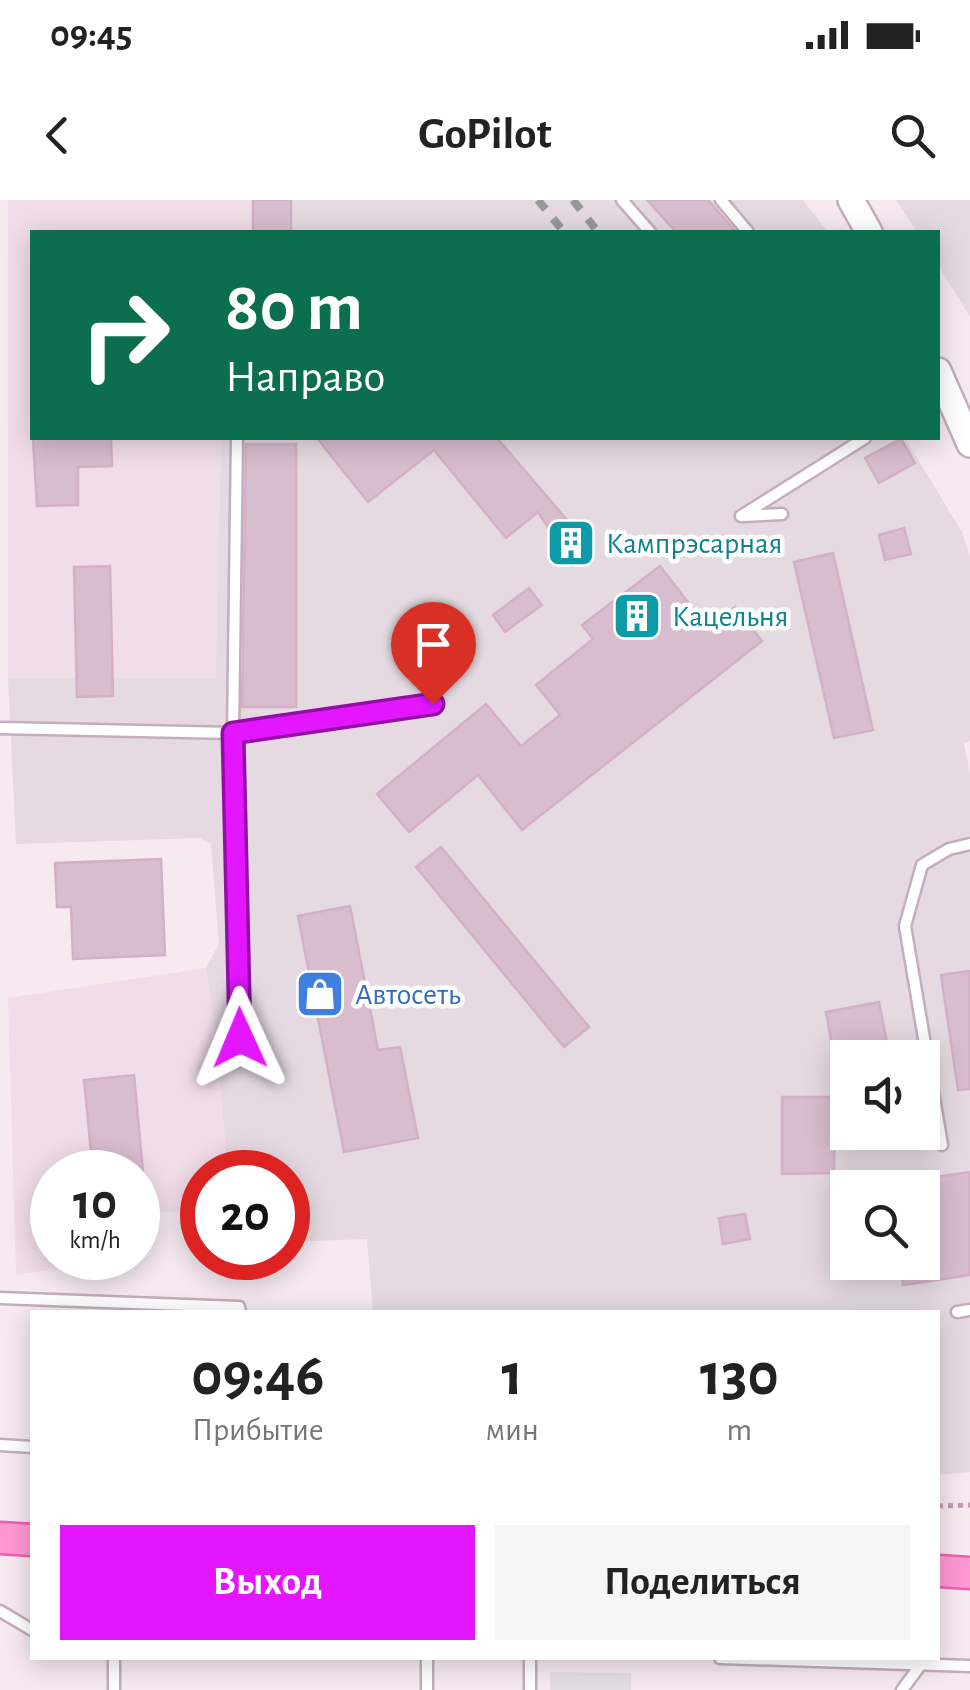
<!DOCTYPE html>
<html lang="ru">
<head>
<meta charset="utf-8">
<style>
	body { margin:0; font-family:"Alegreya Sans",sans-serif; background:#f6f6f6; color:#222; height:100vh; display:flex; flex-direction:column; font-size:38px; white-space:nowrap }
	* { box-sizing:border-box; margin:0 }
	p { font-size:32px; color:#767676 }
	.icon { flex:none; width:55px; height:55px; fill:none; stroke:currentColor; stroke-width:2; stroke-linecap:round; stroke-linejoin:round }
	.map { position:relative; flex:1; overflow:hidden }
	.panel { position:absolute; left:30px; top:1110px; width:910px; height:350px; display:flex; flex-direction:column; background:#fff; border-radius:0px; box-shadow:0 5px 25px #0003 }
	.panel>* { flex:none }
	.top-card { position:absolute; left:30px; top:30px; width:910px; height:210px; border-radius:0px; box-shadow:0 5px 25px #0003; background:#0b6e4f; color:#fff; overflow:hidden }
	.controls { position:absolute; left:830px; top:840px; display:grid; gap:20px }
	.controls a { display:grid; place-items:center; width:110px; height:110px; border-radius:0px; background:#fff; box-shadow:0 5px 25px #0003; font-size:50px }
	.speed { position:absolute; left:30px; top:950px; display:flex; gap:20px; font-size:50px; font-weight:700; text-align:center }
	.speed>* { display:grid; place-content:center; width:130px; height:130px; border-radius:50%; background:#fff; box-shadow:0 5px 25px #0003; line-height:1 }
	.speed small { font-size:25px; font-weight:400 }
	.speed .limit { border:15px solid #d22; background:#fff; color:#111 }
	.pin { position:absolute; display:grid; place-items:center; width:85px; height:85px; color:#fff; margin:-102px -42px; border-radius:50% 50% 50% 0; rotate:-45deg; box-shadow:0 0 10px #0007 }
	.pin .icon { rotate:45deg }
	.me { position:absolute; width:110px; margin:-55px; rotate:359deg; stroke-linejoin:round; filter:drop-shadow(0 0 8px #0008) }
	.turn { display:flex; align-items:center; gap:35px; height:210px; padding:0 30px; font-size:45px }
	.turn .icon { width:130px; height:130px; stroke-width:2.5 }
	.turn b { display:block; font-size:70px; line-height:85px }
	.eta { display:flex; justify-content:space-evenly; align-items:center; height:170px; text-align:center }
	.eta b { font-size:60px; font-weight:600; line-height:70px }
	.primary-button { display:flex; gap:20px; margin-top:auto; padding:20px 30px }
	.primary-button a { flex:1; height:115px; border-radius:0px; background:#e316ff; color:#fff; font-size:40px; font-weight:600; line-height:115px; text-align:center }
	.primary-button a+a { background:#f6f6f6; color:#222 }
	.status { display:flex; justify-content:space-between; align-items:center; height:70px; padding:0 50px; background:#fff; direction:ltr }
	.status svg { height:28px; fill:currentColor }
	header { display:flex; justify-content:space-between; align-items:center; height:130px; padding:0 30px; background:#fff; font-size:45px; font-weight:600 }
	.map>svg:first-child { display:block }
</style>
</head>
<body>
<div class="status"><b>09:45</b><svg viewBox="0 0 49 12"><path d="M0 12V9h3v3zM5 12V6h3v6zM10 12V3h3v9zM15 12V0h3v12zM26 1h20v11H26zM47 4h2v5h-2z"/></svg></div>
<header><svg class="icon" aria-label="back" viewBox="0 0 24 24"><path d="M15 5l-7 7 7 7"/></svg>GoPilot<svg class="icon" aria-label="search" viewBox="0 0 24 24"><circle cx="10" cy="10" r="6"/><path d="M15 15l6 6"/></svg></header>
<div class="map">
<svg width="970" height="1490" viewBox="0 0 970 1490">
	<rect width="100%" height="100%" fill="#f6e9f0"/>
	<!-- residential -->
	<g fill="#f1dde9">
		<path d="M 8,0 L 253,0 L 253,32 L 32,32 L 32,238 L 221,238 L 217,478 L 8,478 Z"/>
		<path d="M 206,768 L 216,840 L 228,972 L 202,972 L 202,1010 L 138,1014 L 138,972 L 52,972 L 52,1058 L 80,1058 L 79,1066 L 16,1075 L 8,798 Z"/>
	</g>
	<!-- industrial -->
	<g fill="#e5dae2" fill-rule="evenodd">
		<path d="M 253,0 L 803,0 L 828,32 L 253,32 Z"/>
		<path d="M 896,0 L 970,0 L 970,117 L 938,65 L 938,32 L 917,32 Z"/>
		<path d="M 221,238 L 905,238 L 962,332 L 970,357 L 970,541 L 964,543 L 970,574 L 970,1272 L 938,1275 L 938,1112 L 373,1112 L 367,1039 L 288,1042 L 288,972 L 228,972 L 216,840 L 206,768 L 219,744 L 211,644 L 199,638 L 16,644 L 8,478 L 216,478 ZM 848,858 L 922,858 L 922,932 L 848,932 ZM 848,988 L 922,988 L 922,1062 L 848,1062 Z"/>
	</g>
	<!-- parking -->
	<path fill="#e4dee2" d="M 550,1472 L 631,1473 L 631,1490 L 550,1490 Z"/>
	<!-- building -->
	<g fill="#d8bdcf" stroke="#d4b0c8" stroke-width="2.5">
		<rect x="253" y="0" width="38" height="32"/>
		<path d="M 647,0 L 708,0 L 736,32 L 676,32 Z"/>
		<path d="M 33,238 L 111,238 L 112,266 L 78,267 L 78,305 L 37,306 Z"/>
		<path d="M 317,238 L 497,238 L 567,320 L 590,353 L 573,366 L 538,312 L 506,338 L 434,250 L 368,302 Z"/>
		<path d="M 901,239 L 915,263 L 879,283 L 865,258 Z"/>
		<path d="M 246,244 L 296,244 L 296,507 L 242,507 Z"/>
		<path d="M 904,328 L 911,354 L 885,360 L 879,335 Z"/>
		<path d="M 833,353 L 873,530 L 834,538 L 794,362 Z"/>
		<path d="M 110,366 L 113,496 L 77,497 L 74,367 Z"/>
		<path d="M 660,366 L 708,428 L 735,407 L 762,441 L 522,630 L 478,575 L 409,632 L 377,594 L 486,504 L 521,546 L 560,515 L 536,485 L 593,439 L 582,425 Z"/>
		<path d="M 529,388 L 542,405 L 505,432 L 493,415 Z"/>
		<path d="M 441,647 L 589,827 L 564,847 L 416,667 Z"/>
		<path d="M 161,659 L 165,755 L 73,759 L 71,707 L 57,707 L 55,663 Z"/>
		<path d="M 350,706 L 378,850 L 400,847 L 418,938 L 344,952 L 298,716 Z"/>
		<path d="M 970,771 L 970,889 L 958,890 L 941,775 Z"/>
		<path d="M 879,802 L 890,858 L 834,858 L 826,812 Z"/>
		<path d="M 134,875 L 143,972 L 93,972 L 84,880 Z"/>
		<path d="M 782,897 L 835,897 L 834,973 L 782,974 Z"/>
		<path d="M 970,972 L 970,1075 L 903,1085 L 900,1062 L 922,1062 L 922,979 Z"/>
		<path d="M 745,1014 L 750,1039 L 723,1044 L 719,1018 Z"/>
	</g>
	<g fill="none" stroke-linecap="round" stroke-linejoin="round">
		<!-- service casing -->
		<g stroke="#c5adbc" stroke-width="15">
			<g id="service">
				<path d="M 622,0 L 650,32"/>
				<path d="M 721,0 L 748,32"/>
				<path d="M 237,238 L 233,533 L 239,838"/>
				<path d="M 782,314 L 741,316 L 865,238"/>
				<path d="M 0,528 L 233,533 L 433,503"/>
				<path d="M 942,945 L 905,726 L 922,665 L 949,649 L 970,644"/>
				<path d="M 0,1098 L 239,1107 L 240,1112"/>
				<path d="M 957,1112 L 970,1110"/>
				<path d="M 0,1245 L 32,1247"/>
				<path d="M 0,1411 L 32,1430"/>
				<path d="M 530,1458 L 530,1490"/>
				<path d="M 720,1458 L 970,1466"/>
				<path d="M 114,1490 L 114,1458"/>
				<path d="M 427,1490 L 427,1458"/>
				<path d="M 902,1490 L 922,1463"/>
			</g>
		</g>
		<!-- tertiary casing -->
		<g stroke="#c5adbc" stroke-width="30">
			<g id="tertiary">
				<path d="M 851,0 L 869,32"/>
				<path d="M 938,171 L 970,244"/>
			</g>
		</g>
		<!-- primary casing -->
		<g stroke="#ee5fb1" stroke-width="35">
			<g id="primary">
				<path d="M 0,1338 L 32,1340"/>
				<path d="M 938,1371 L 970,1373"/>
			</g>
		</g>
		<!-- path -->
		<path stroke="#c59ab5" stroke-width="5" stroke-dasharray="5 5" stroke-linecap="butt" d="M 938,1306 L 970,1305"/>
		<!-- service -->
		<use href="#service" stroke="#fff" stroke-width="10"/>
		<!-- tertiary -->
		<use href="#tertiary" stroke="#fff" stroke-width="25"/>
		<!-- primary -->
		<use href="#primary" stroke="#ff98d2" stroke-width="30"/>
		<!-- rail -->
		<g stroke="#989898" stroke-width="8" stroke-dasharray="12 12" stroke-linecap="butt">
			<path d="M 538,0 L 564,32"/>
			<path d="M 573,0 L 598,32"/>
		</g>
	</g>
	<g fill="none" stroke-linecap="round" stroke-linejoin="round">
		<!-- route casing -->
		<g stroke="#940ea6" stroke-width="25">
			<path id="route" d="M 240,838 L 233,533 L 433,504"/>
		</g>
		<!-- route -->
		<use href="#route" stroke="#e316ff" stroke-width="18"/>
	</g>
	<!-- icons -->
	<defs>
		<g id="building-square" transform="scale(2.5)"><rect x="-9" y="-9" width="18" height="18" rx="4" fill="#0f9aa8" stroke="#fff"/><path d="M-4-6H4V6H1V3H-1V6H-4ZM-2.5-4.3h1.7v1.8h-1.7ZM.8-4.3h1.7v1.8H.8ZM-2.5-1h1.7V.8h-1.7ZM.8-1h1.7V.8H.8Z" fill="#fff"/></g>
		<g id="shop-square" transform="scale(2.5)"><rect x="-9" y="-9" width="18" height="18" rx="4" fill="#3f7fe0" stroke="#fff"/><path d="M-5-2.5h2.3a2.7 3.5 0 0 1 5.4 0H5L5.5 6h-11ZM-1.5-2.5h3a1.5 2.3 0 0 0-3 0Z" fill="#fff"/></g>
	</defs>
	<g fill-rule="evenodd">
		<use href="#building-square" x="571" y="343"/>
		<use href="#building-square" x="637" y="416"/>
		<use href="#shop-square" x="320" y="794"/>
	</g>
	<g text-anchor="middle" stroke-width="9" stroke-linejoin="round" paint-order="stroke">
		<!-- culture labels -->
		<g font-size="30" fill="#0d838f" stroke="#fff" text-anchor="start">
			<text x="606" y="353">Кампрэсарная</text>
			<text x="672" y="426">Кацельня</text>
		</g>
		<!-- shop labels -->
		<g font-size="30" fill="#366cbe" stroke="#fff" text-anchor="start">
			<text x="355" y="804">Автосеть</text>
		</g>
	</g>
</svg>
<div class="controls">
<a><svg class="icon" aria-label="sound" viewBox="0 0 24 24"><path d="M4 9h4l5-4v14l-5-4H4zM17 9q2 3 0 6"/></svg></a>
<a><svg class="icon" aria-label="search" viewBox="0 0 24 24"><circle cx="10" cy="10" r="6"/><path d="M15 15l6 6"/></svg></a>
</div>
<div class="speed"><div>10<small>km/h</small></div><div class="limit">20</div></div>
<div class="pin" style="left:433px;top:504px;background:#d93025"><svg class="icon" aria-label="arrive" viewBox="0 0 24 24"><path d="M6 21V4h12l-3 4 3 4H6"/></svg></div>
<svg class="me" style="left:240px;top:838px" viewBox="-20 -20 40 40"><path d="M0-17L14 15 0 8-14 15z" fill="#e316ff" stroke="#fff" stroke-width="4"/></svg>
<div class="top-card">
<div class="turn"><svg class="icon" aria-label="right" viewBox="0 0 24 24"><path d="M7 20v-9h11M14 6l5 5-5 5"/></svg><div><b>80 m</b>Направо</div></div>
</div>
<section class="panel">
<div class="eta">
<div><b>09:46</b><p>Прибытие</p></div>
<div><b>1</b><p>мин</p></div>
<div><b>130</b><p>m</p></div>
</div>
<div class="primary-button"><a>Выход</a><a>Поделиться</a></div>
</section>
</div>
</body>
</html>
